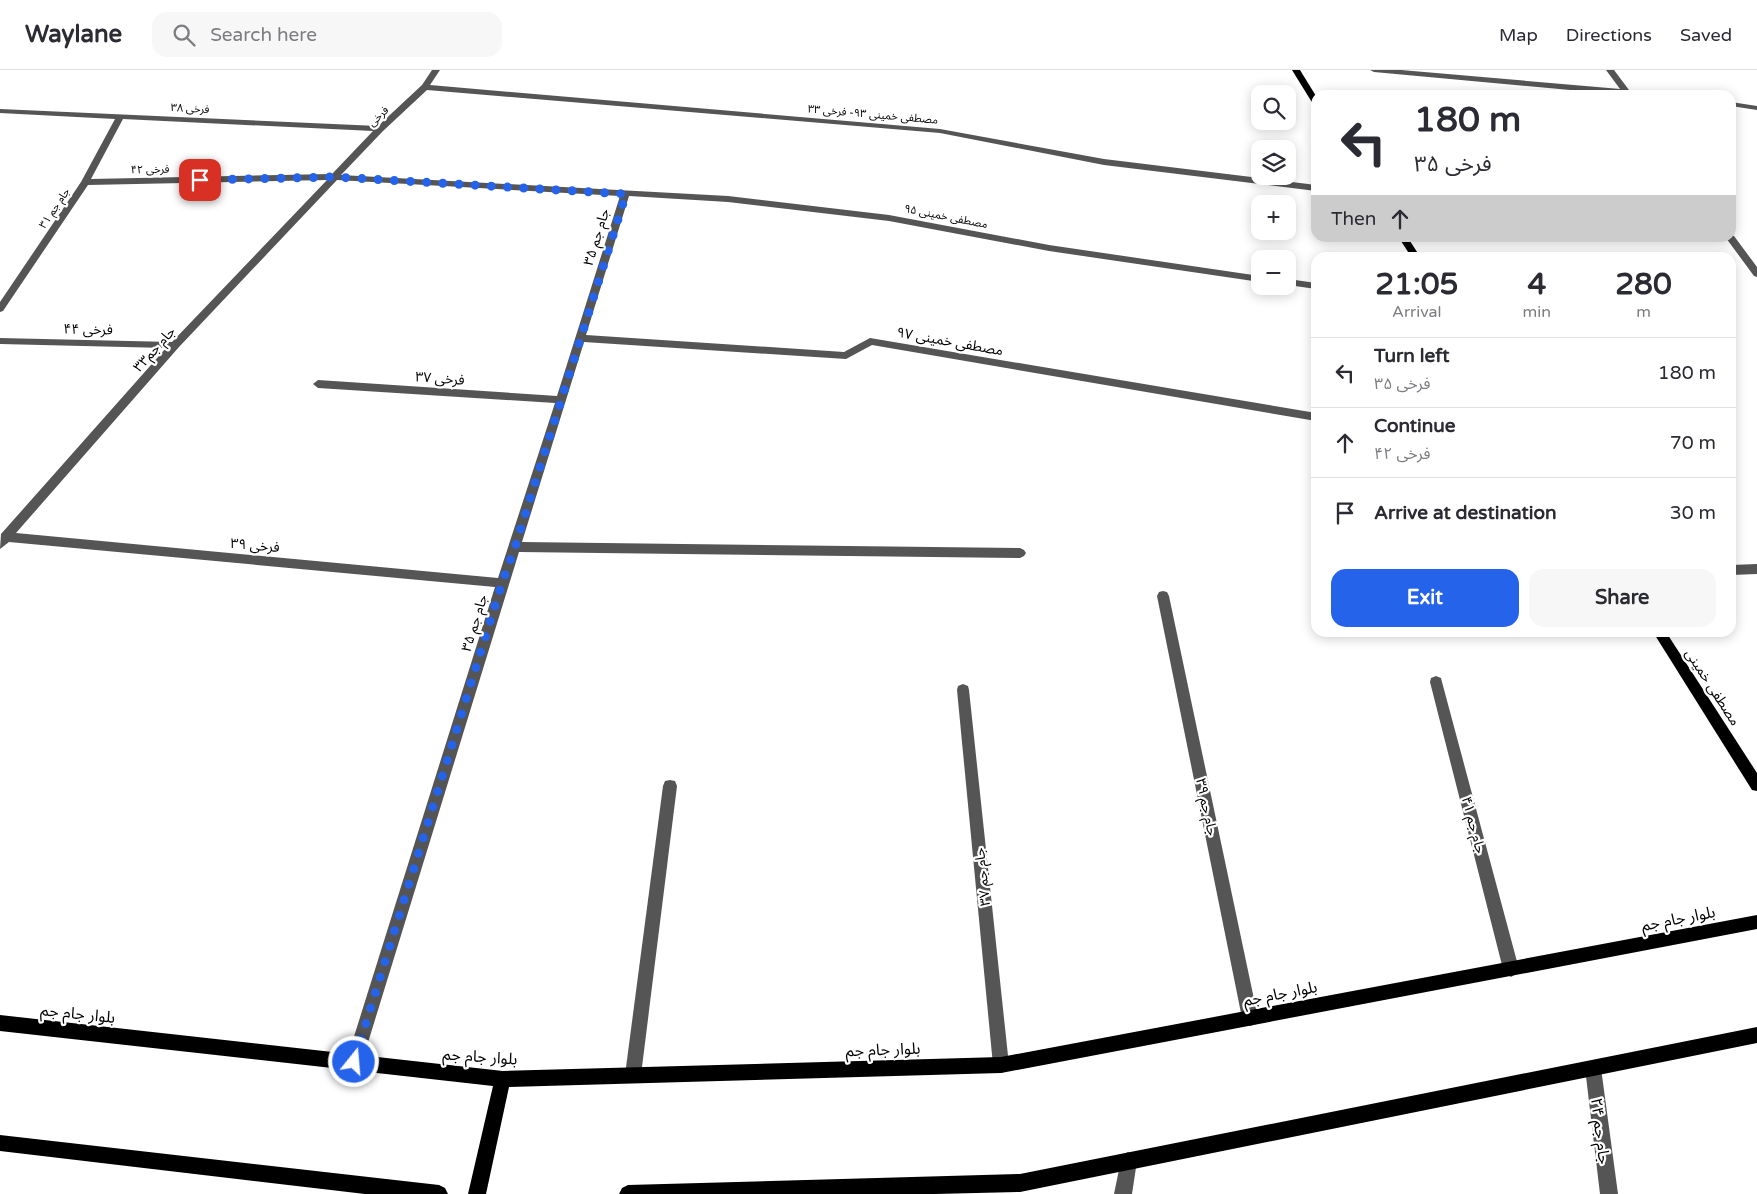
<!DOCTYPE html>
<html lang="en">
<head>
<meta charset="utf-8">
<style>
	body { margin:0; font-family:"Varela Round","Noto Sans Arabic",sans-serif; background:#f7f7f7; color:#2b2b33; height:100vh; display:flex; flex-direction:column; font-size:19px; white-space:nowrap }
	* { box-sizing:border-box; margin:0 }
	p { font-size:16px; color:#7c7c81 }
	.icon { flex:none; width:28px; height:28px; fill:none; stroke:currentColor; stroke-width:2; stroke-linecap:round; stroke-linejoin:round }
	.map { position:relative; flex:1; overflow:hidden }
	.sheet { position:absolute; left:1311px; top:182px; width:425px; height:385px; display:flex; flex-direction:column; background:#fff; border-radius:15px; box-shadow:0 2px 12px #0003 }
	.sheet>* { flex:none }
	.banner { position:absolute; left:1311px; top:20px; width:425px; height:152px; border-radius:15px; box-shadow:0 2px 12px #0003; background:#fff; color:#2b2b33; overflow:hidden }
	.fabs { position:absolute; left:1251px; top:15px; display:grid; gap:10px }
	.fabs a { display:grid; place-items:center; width:45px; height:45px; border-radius:10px; background:#fff; box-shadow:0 2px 12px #0003; font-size:25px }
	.pin { position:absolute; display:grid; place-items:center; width:42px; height:42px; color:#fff; margin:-21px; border-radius:10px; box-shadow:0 2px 8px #0006 }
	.me { position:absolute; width:55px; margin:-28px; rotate:17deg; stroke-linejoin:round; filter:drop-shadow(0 0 4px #0008) }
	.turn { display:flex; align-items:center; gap:18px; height:105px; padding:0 20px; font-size:22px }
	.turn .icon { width:65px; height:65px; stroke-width:2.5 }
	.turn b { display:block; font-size:35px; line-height:42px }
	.then { display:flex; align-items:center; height:48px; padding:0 20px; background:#0003; gap:10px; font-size:19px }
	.eta { display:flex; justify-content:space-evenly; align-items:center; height:85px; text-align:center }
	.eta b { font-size:30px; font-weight:700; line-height:35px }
	.action { display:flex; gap:10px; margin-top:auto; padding:10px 20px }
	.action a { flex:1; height:58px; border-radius:15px; background:#2563eb; color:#fff; font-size:20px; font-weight:700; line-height:58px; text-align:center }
	.action a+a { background:#f7f7f7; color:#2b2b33 }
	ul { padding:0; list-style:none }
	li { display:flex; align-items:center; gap:15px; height:70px; padding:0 20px; border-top:1px solid #e1e1e2 }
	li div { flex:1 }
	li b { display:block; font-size:19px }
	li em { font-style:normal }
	header { display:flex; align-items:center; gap:30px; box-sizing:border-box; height:70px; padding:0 25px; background:#fff; border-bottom:1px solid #e1e1e2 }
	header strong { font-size:24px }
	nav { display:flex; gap:28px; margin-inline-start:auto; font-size:18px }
	.search { width:350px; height:45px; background:#f7f7f7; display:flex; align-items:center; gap:12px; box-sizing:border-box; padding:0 18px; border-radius:15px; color:#7c7c81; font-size:19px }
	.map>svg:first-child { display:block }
</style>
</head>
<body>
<header>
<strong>Waylane</strong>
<div class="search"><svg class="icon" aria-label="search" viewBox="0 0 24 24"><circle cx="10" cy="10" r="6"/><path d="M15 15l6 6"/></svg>Search here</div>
<nav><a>Map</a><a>Directions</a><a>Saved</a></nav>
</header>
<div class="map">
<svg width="1757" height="1124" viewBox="0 0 1757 1124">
	<rect width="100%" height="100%" fill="#fff"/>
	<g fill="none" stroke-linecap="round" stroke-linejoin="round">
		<!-- minor -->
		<g fill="#555" fill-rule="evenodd">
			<path d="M 432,0 L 440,0 L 430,15 L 940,59 L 1104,89 L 1316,115 L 1316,121 L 1104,95 L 940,63 L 427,20 L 383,61 L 341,105 L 728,126 L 889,145 L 1049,175 L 1260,206 L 1260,212 L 1049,181 L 889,151 L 728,132 L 629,126 L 586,265 L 844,282 L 870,268 L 1316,343 L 1316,351 L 872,275 L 846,289 L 584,272 L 522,472 L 1020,478 L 1024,480 L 1026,483 L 1024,486 L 1020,488 L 519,482 L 362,992 L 360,998 L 354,1000 L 348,998 L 346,992 L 495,517 L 9,472 L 0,479 L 1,464 L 166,278 L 0,274 L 0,268 L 172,272 L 327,110 L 88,115 L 3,241 L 0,242 L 0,232 L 81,112 L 115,49 L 0,43 L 0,39 L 378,56 L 422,15 ZM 123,49 L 373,61 L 332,104 L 91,109 ZM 337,110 L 620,126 L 557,326 L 318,310 L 313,314 L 318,318 L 555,333 L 498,508 L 16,463 L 179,277 Z"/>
			<path d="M 1370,0 L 1401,0 L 1620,19 L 1606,0 L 1614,0 L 1629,20 L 1661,23 L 1665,25 L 1625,25 L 1374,2 Z"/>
			<path d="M 1731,32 L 1757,36 L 1757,40 L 1731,36 Z"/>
			<path d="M 1731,165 L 1734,166 L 1757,197 L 1757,207 L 1754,206 L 1726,168 L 1731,168 Z"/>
			<path d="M 1288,209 L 1316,213 L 1316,219 L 1288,215 Z"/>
			<path d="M 1757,494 L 1757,504 L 1731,505 L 1731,495 Z"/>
			<path d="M 1163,521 L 1167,522 L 1169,526 L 1258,948 L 1256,954 L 1250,956 L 1244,954 L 1242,948 L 1157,526 L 1159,522 Z"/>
			<path d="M 1436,606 L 1441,608 L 1442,612 L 1519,899 L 1516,904 L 1511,907 L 1506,904 L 1503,899 L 1430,612 L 1431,608 Z"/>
			<path d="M 963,614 L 968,616 L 969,620 L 1009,995 L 1007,1001 L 1001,1003 L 995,1001 L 993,995 L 957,620 L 958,616 Z"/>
			<path d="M 670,710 L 675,711 L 677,716 L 641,1005 L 639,1011 L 633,1013 L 627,1011 L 625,1005 L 663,716 L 665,711 Z"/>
			<path d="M 1593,990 L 1599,992 L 1601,998 L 1618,1124 L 1600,1124 L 1585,998 L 1587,992 Z"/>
			<path d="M 1128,1082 L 1134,1085 L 1137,1091 L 1132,1124 L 1114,1124 L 1122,1085 Z"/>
		</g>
		<!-- major -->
		<g fill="#000" fill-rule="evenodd">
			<path d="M 1292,0 L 1300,0 L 1316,26 L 1316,34 L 1313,34 Z"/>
			<path d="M 1399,168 L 1408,168 L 1421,188 L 1412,188 Z"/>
			<path d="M 1653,562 L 1666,562 L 1757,703 L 1757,721 L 1752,720 Z"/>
			<path d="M 1757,845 L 1757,859 L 1001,1003 L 509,1017 L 486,1124 L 468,1124 L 493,1016 L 0,961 L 0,945 L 503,1001 L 1001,987 Z"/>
			<path d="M 1757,957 L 1757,973 L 1020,1122 L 935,1124 L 619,1124 L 622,1118 L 628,1115 L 1020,1104 Z"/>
			<path d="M 0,1065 L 439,1115 L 445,1118 L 448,1124 L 365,1124 L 0,1081 Z"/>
		</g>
	</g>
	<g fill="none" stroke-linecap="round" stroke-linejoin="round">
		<!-- route -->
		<path stroke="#2563eb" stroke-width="9" stroke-dasharray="0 16.2" d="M 200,110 L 335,107 L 626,124 L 515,477 L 502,513 L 354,992"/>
	</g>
	<g text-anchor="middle" stroke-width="4.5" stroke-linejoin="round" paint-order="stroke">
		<!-- far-street labels -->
		<g font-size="11" fill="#000" stroke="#fff">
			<text transform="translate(190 38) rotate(3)" y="4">فرخی ۳۸</text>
			<text transform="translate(873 44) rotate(5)" y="4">مصطفی خمینی ۹۳- فرخی ۳۳</text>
			<text transform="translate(378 46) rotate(-44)" y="4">فرخی</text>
			<text transform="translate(150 99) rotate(-1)" y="4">فرخی ۴۲</text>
			<text transform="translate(54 138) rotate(-56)" y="4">جام جم ۳۱</text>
			<text transform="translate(946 146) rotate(11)" y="4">مصطفی خمینی ۹۵</text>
		</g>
		<!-- street labels -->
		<g font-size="14" fill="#000" stroke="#fff">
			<text transform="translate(596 167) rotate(-73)" y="5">جام جم ۳۵</text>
			<text transform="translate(88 259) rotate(1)" y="5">فرخی ۴۴</text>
			<text transform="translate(950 271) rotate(10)" y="5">مصطفی خمینی ۹۷</text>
			<text transform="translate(154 279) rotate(-48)" y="5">جام جم۳۳</text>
			<text transform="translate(440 308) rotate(4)" y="5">فرخی ۳۷</text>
			<text transform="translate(255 475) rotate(5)" y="5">فرخی ۳۹</text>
			<text transform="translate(474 553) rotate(-73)" y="5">جام جم ۳۵</text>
			<text transform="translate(1713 617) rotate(57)" y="5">مصطفی خمینی</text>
			<text transform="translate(1207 737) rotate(78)" y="5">جام جم ۳۹</text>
			<text transform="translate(1474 755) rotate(75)" y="5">جام جم ۴۱</text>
			<text transform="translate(982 807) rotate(-96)" y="5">جام جم ۳۷</text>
		</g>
		<!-- near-street labels -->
		<g font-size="16" fill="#000" stroke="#fff">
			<text transform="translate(1678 848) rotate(-11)" y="6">بلوار جام جم</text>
			<text transform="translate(1280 923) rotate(-11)" y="6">بلوار جام جم</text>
			<text transform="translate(78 943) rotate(6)" y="6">بلوار جام جم</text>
			<text transform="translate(883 979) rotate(-2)" y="6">بلوار جام جم</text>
			<text transform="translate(480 986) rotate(4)" y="6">بلوار جام جم</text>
			<text transform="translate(1601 1061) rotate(83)" y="6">جام جم ۲۴</text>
		</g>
	</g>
</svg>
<div class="fabs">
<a><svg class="icon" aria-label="search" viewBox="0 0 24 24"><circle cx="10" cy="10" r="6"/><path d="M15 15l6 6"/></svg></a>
<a><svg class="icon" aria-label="layers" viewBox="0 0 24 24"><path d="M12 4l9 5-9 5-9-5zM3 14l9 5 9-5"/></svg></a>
<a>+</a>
<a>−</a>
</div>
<div class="pin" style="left:200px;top:110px;background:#d93025"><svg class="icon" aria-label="arrive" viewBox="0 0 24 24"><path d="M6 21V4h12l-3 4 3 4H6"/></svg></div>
<svg class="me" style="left:354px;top:992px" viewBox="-20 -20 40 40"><circle r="17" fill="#2563eb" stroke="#fff" stroke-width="3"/><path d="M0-11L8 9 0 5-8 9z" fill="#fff"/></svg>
<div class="banner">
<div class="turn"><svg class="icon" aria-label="left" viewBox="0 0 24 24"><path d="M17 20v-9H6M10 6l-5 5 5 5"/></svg><div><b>180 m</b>فرخی ۳۵</div></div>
<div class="then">Then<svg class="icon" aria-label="ahead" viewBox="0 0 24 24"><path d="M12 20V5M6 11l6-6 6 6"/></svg></div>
</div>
<section class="sheet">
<div class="eta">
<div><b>21:05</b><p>Arrival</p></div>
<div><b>4</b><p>min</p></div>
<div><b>280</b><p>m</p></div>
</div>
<ul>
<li><svg class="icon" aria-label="left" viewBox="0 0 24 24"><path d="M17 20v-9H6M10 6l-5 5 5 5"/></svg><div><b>Turn left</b><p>فرخی ۳۵</p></div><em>180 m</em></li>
<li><svg class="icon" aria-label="ahead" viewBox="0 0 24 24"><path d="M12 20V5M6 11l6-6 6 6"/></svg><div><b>Continue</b><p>فرخی ۴۲</p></div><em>70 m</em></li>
<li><svg class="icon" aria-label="arrive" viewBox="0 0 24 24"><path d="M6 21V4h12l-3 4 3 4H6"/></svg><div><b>Arrive at destination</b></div><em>30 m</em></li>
</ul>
<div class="action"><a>Exit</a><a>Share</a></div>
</section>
</div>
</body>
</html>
